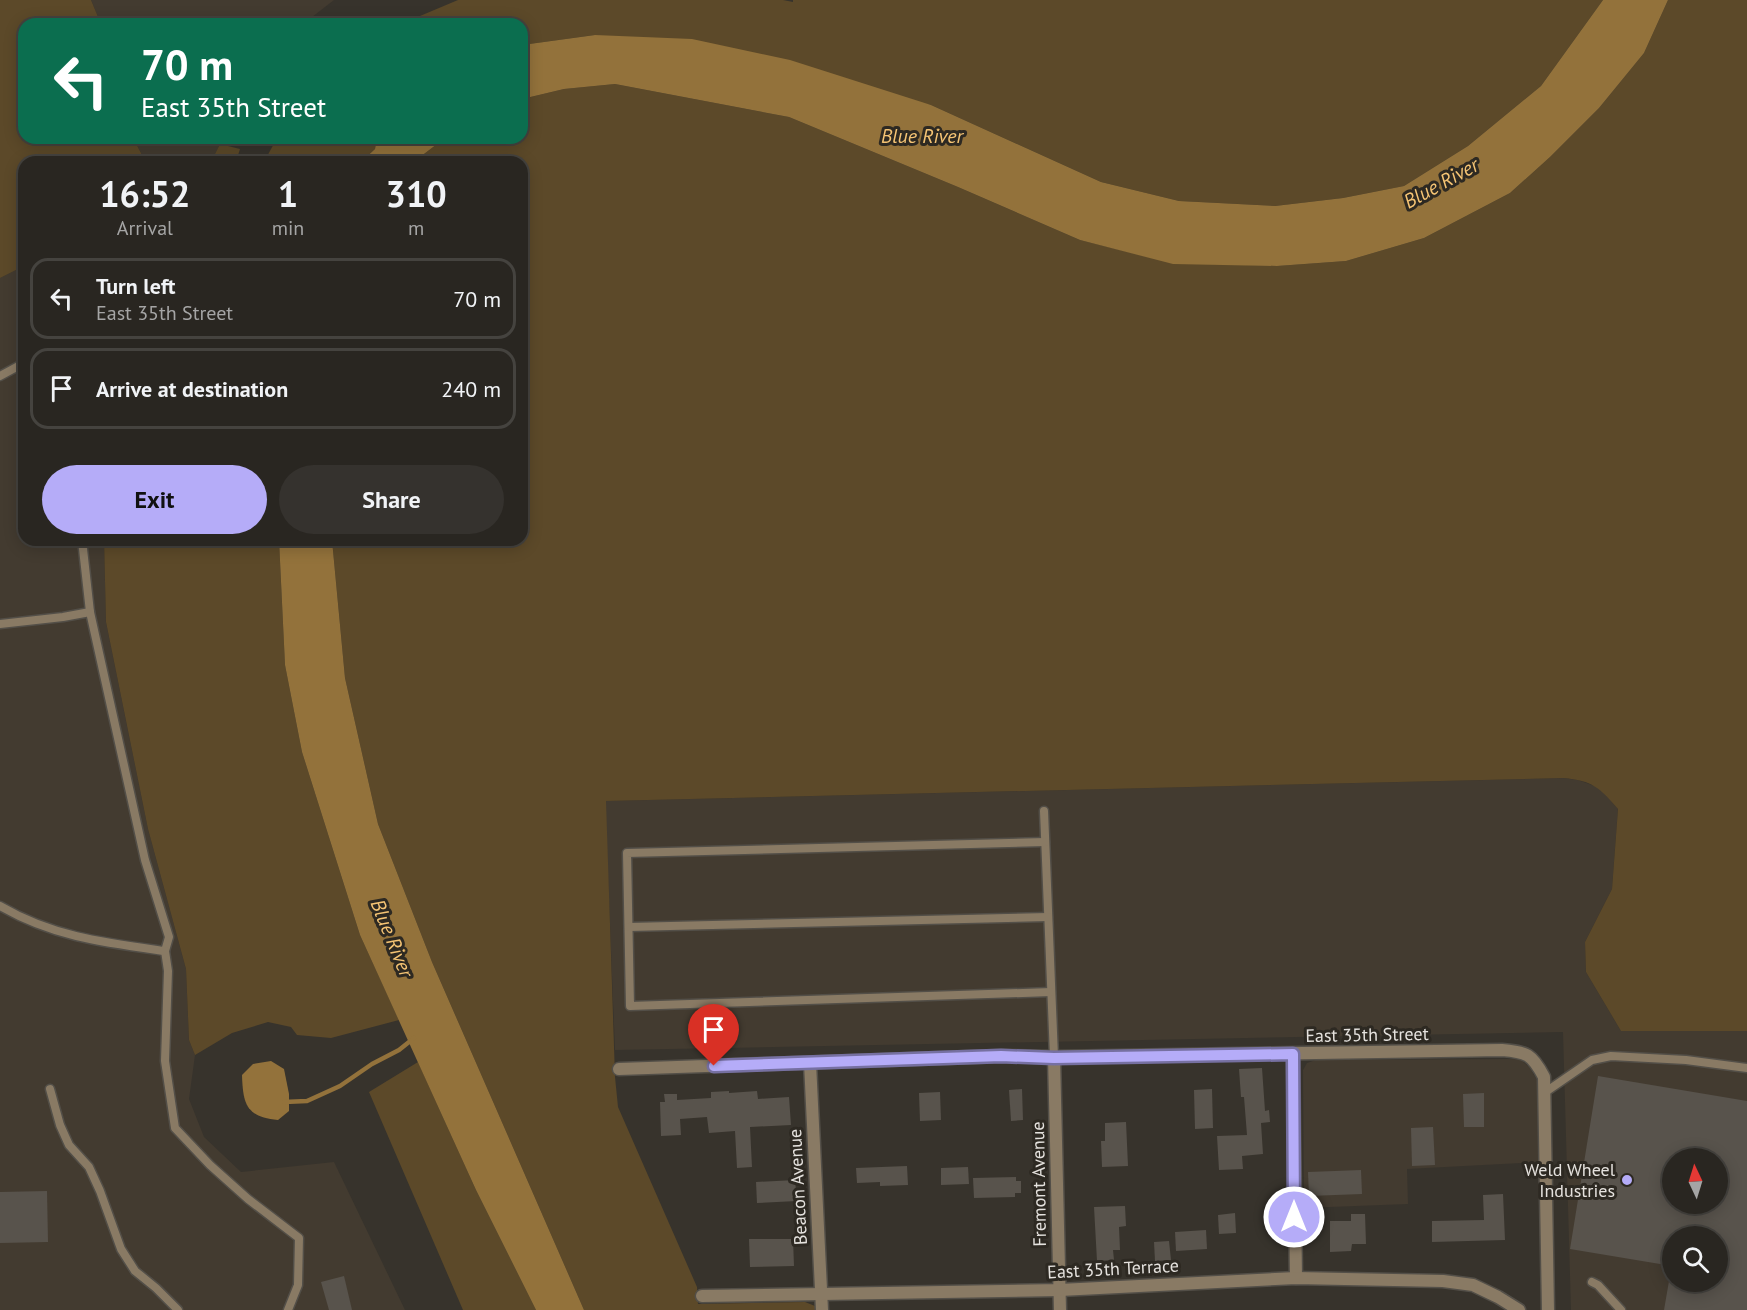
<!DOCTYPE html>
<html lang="en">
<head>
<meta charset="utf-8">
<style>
	body { margin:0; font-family:"PT Sans",sans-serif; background:#35322e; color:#f1f3f6; height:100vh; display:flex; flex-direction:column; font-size:22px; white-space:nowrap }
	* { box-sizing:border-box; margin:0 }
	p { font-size:20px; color:#a5a5a5 }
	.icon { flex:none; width:33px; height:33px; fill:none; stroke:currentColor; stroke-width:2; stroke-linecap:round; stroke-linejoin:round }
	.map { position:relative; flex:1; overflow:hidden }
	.details { position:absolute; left:18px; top:156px; width:510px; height:390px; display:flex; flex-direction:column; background:#292621; border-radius:18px; box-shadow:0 3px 15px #0003,0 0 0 2px #45433f }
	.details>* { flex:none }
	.guide { position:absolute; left:18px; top:18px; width:510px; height:126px; border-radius:18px; box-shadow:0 3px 15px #0003,0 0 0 2px #45433f; background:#0b6e4f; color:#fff; overflow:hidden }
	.needle { width:39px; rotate:356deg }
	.fabs { position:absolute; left:1662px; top:1148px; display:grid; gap:12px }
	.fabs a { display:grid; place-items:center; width:66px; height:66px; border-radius:50%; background:#292621; box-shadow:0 3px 15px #0003,0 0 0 2px #45433f; font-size:30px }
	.pin { position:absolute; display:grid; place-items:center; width:51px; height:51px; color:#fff; margin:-62px -26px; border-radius:50% 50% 50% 0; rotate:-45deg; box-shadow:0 0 6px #0007 }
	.pin .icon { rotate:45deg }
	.me { position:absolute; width:66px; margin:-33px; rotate:0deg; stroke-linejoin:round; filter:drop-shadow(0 0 4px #0008) }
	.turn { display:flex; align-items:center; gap:21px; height:126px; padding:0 24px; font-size:27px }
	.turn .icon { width:78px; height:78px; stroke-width:2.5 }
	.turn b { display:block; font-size:42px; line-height:51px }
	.eta { display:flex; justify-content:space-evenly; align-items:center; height:102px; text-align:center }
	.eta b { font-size:36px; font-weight:700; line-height:42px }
	.button { display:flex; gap:12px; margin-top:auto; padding:12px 24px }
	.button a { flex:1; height:69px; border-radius:36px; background:#b5acf8; color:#111; font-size:24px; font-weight:700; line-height:69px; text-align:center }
	.button a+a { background:#35322e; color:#f1f3f6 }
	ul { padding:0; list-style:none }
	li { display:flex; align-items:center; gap:18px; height:81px; margin:0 12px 9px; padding:0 12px; border:3px solid #45433f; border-radius:18px }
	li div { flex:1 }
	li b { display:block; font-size:22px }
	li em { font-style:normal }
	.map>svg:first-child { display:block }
</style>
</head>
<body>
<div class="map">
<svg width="1747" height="1310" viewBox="0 0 1747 1310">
	<rect width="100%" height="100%" fill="#37332c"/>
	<!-- built -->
	<g fill="#433b30" fill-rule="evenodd">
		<path d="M 91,0 L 334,0 L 303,24 L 101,24 Z"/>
		<path d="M 133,138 L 223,138 L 211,162 L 141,162 L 141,153 Z"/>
		<path d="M 24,266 L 24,540 L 104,540 L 106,622 L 148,829 L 186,969 L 189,1040 L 195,1055 L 189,1099 L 204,1137 L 241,1172 L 334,1162 L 405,1310 L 0,1310 L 0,278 Z"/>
		<path d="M 1563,778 L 1578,780 L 1600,788 L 1618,809 L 1612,889 L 1585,942 L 1586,972 L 1621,1031 L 1747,1031 L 1747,1310 L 1571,1310 L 1563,1032 L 615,1050 L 605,801 ZM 1672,1158 L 1718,1158 L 1718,1203 L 1672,1203 ZM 1672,1236 L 1718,1236 L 1718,1281 L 1672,1281 Z"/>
		<path d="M 1520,1059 L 1530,1068 L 1537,1080 L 1538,1162 L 1407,1169 L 1408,1204 L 1304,1208 L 1303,1070 L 1307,1063 L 1316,1060 Z"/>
	</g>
	<!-- green -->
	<g fill="#5c4929">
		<path d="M 0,0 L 91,0 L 101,24 L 24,24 L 24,138 L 133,138 L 141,153 L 141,162 L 24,162 L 24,266 L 0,278 Z"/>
		<path d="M 458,0 L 783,0 L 793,2 L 793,0 L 1603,0 L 1541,86 L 1468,146 L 1404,186 L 1343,198 L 1275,206 L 1179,201 L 1101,182 L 931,105 L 595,35 L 522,45 L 522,24 L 401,24 Z"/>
		<path d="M 1668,0 L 1747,0 L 1747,1031 L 1621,1031 L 1586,972 L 1585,942 L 1612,889 L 1618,809 C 1599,787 1593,781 1563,778 L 606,801 L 615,1077 L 618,1107 L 697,1287 L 698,1304 L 805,1302 L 815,1306 L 815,1310 L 584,1310 L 432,962 L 378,824 L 345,678 L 332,540 L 522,540 L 522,162 L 417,162 L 420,157 L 445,138 L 522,138 L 522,99 L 564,89 L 615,84 L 789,117 L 958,187 L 1080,240 L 1173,263 L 1277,266 L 1346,261 L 1424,238 L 1510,193 L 1550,157 L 1599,108 L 1644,53 Z"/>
		<path d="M 277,138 L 377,138 L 375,149 L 361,162 L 264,162 Z"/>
		<path d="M 220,144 L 240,149 L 236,162 L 211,162 Z"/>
		<path d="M 104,540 L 279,540 L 285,665 L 302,752 L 360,935 L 399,1020 L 331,1038 L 297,1035 L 291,1027 L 268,1022 L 232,1033 L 195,1055 L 189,1040 L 186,969 L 148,829 L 106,622 Z"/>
		<path d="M 418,1062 L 476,1190 L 536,1310 L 463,1310 L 369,1092 Z"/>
	</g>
	<!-- water -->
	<g fill="#93723b">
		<path d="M 1603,0 L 1668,0 L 1644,53 L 1599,108 L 1550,157 L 1510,193 L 1424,238 L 1346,261 L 1277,266 L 1173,264 L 1080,240 L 958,187 L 789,117 L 615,84 L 564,89 L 522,99 L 522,45 L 595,35 L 692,39 L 790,60 L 931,105 L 1101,182 L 1179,201 L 1275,206 L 1343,198 L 1404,186 L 1468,146 L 1541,86 Z"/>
		<path d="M 377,138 L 445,138 L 420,157 L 417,162 L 361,162 L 375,149 Z"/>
		<path d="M 279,540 L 332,540 L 345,678 L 378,824 L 432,962 L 584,1310 L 536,1310 L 476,1190 L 360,935 L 302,752 L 285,665 Z"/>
		<path d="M 271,1061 L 284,1069 L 289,1094 L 289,1111 L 278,1120 C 246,1117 243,1104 242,1075 L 253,1064 Z"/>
	</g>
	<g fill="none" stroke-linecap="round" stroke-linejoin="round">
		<!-- stream -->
		<path stroke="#93723b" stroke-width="4.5" d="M 284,1102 L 307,1101 L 340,1086 L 372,1064 L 399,1050 L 414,1038"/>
	</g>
	<!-- building -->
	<g fill="#58534c" fill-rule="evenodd">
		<path d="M 1262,1068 L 1265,1111 L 1269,1110 L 1270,1122 L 1261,1123 L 1263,1154 L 1242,1156 L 1243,1169 L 1219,1170 L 1217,1136 L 1247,1135 L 1244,1097 L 1241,1097 L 1239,1069 Z"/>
		<path d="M 1598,1076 L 1747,1101 L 1747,1310 L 1664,1310 L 1669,1281 L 1718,1281 L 1718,1236 L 1672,1236 L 1672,1266 L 1570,1249 ZM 1672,1158 L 1718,1158 L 1718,1203 L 1672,1203 Z"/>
		<path d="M 1022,1089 L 1023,1120 L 1011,1121 L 1009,1090 Z"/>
		<path d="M 1212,1089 L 1213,1128 L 1195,1129 L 1194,1090 Z"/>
		<path d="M 729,1091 L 729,1093 L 757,1091 L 758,1099 L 789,1097 L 791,1125 L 750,1127 L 752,1167 L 737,1168 L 735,1131 L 709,1133 L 707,1117 L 680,1119 L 681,1135 L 661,1136 L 660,1102 L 665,1102 L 664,1094 L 677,1094 L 677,1100 L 711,1098 L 711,1092 Z"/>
		<path d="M 940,1092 L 941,1120 L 920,1121 L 919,1093 Z"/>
		<path d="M 1484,1093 L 1484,1127 L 1464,1127 L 1463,1094 Z"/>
		<path d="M 1126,1122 L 1128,1166 L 1102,1167 L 1101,1141 L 1105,1141 L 1105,1123 Z"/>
		<path d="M 1433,1127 L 1435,1165 L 1412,1166 L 1411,1128 Z"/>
		<path d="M 907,1166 L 908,1185 L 880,1186 L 880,1182 L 857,1183 L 856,1168 Z"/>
		<path d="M 968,1167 L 969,1184 L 941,1185 L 941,1168 Z"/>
		<path d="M 1361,1170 L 1362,1194 L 1309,1196 L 1308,1172 Z"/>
		<path d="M 1016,1177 L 1016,1181 L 1021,1181 L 1021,1193 L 1015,1193 L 1015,1197 L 974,1198 L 973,1178 Z"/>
		<path d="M 795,1180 L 797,1201 L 757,1203 L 756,1182 Z"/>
		<path d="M 47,1191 L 48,1242 L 0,1243 L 0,1192 Z"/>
		<path d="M 1503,1194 L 1505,1240 L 1432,1242 L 1432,1221 L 1484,1220 L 1483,1195 Z"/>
		<path d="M 1125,1206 L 1126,1226 L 1119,1227 L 1120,1250 L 1113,1250 L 1114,1260 L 1097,1261 L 1094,1207 Z"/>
		<path d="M 1235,1213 L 1236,1233 L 1219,1234 L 1218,1215 Z"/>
		<path d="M 1351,1214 L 1365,1214 L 1366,1244 L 1352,1244 L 1351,1251 L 1330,1252 L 1330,1221 L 1351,1221 Z"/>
		<path d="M 1206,1230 L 1207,1249 L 1176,1251 L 1175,1232 Z"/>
		<path d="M 749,1239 L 793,1239 L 794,1266 L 750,1267 Z"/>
		<path d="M 1169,1241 L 1171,1260 L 1155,1261 L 1154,1242 Z"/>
		<path d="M 344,1276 L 352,1310 L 329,1310 L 321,1282 Z"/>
	</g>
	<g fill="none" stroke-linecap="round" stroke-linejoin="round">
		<!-- service casing -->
		<g stroke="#534f48" stroke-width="11">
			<g id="service">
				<path d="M 0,376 L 24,363"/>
				<path d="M 82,540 L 90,612"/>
				<path d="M 0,624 L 63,617 L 90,612 L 145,860 L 169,937 L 165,951 L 168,971 L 165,1061 L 175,1128 L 210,1165 L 248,1199 L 299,1238 L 298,1285 L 288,1310"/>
				<path d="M 1044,811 L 1054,1057"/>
				<path d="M 1045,842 L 627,853 L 630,1006 L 1051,992"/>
				<path d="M 0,906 C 53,937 106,943 165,951"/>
				<path d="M 629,927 L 1048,917"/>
				<path d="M 50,1089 L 60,1125 L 69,1145 L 89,1167 L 100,1191 L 121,1249 L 135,1271 L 156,1288 L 178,1310"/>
				<path d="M 1544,1093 L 1592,1060 L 1611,1056 L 1686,1060 L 1747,1068"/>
				<path d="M 1592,1282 L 1598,1285 L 1621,1310"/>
			</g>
		</g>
		<!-- minor casing -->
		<g stroke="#534f48" stroke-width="15">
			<g id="minor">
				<path d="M 1293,1054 L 1296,1278"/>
				<path d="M 1054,1057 L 1060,1310"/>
				<path d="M 810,1063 L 822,1310"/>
				<path d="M 619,1069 L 1001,1056 L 1054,1057 L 1502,1050 C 1527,1052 1532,1054 1544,1077 L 1548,1310"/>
				<path d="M 702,1296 L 1060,1290 L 1296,1278 L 1443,1281 L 1473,1285 L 1498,1297 L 1519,1310"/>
			</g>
		</g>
		<!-- service -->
		<use href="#service" stroke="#897a64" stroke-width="8"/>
		<!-- minor -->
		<use href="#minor" stroke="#897a64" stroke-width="12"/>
	</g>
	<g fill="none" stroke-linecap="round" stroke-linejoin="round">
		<!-- route casing -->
		<g stroke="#7670a1" stroke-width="15">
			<path id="route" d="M 714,1066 L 1001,1056 L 1054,1058 L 1293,1054 L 1294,1217"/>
		</g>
		<!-- route -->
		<use href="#route" stroke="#b5acf8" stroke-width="10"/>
	</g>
	<!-- markers -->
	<circle fill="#b5acf8" stroke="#2d2922" stroke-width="2" cx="1627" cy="1180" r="6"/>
	<g text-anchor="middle" stroke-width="6" stroke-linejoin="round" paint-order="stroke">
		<!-- street labels -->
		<g font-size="18" fill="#e5e2de" stroke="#2d2922">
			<text transform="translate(1367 1035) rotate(-1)" y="6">East 35th Street</text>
			<text transform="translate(1039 1184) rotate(-91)" y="6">Fremont Avenue</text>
			<text transform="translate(798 1187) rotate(-93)" y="6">Beacon Avenue</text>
			<text transform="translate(1113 1269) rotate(-3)" y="6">East 35th Terrace</text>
		</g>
		<!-- poi labels -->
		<g font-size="18" fill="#e5e2de" stroke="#2d2922" text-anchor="end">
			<text x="1615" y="1176">Weld Wheel<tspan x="1615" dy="21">Industries</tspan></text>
		</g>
		<!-- water labels -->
		<g font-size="20" font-style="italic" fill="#f5c474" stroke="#2d2922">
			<text x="922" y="143">Blue River</text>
			<text transform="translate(1441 183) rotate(-29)" y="7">Blue River</text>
			<text transform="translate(392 938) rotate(68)" y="7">Blue River</text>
		</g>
	</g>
</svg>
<div class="fabs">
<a><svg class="needle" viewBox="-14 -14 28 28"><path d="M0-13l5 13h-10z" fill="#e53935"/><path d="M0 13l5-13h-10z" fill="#a5a5a5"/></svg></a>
<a><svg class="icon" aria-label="search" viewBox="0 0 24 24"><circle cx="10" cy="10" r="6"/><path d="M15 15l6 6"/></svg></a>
</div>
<div class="pin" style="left:714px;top:1066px;background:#d93025"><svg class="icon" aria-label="arrive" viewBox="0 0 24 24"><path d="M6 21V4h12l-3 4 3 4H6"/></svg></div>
<svg class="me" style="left:1294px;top:1217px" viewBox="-20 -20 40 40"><circle r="17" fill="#b5acf8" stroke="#fff" stroke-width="3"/><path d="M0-11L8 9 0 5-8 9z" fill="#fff"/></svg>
<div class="guide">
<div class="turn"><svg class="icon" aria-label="left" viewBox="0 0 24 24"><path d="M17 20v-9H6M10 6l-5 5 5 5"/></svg><div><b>70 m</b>East 35th Street</div></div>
</div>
<section class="details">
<div class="eta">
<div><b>16:52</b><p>Arrival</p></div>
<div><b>1</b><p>min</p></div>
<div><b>310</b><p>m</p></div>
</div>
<ul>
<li><svg class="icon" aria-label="left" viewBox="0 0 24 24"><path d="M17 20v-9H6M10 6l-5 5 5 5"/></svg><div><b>Turn left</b><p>East 35th Street</p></div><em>70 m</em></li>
<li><svg class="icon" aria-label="arrive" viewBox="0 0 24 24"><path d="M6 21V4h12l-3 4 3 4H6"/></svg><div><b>Arrive at destination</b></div><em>240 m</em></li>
</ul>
<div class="button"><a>Exit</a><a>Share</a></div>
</section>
</div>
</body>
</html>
